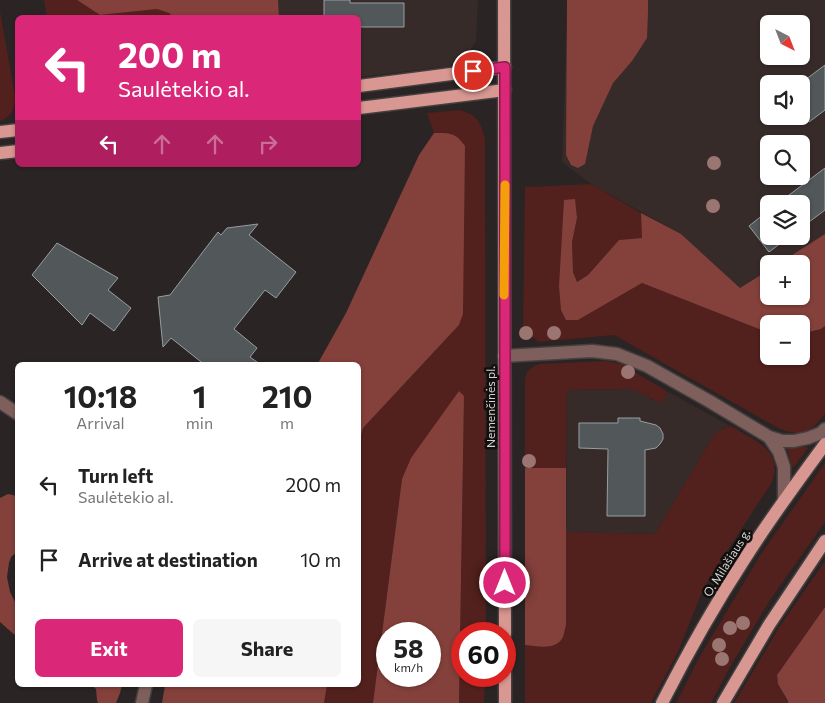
<!DOCTYPE html>
<html lang="en">
<head>
<meta charset="utf-8">
<style>
	body { margin:0; font-family:Commissioner,sans-serif; background:#f6f6f6; color:#222; height:100vh; display:flex; flex-direction:column; font-size:19px; white-space:nowrap }
	* { box-sizing:border-box; margin:0 }
	p { font-size:16px; color:#767676 }
	.icon { flex:none; width:28px; height:28px; fill:none; stroke:currentColor; stroke-width:2; stroke-linecap:round; stroke-linejoin:round }
	.map { position:relative; flex:1; overflow:hidden }
	.panel { position:absolute; left:15px; top:362px; width:346px; height:325px; display:flex; flex-direction:column; background:#fff; border-radius:8px; box-shadow:0 1px 4px #0004 }
	.panel>* { flex:none }
	.hud { position:absolute; left:15px; top:15px; width:346px; height:152px; border-radius:8px; box-shadow:0 1px 4px #0004; background:#db2777; color:#fff; overflow:hidden }
	.needle { width:32px; rotate:138deg }
	.tools { position:absolute; left:760px; top:15px; display:grid; gap:10px }
	.tools a { display:grid; place-items:center; width:50px; height:50px; border-radius:8px; background:#fff; box-shadow:0 1px 4px #0004; font-size:25px }
	.speed { position:absolute; left:376px; top:622px; display:flex; gap:10px; font-size:25px; font-weight:700; text-align:center }
	.speed>* { display:grid; place-content:center; width:65px; height:65px; border-radius:50%; background:#fff; box-shadow:0 1px 4px #0004; line-height:1 }
	.speed small { font-size:12px; font-weight:400 }
	.speed .limit { border:8px solid #d22; background:#fff; color:#111 }
	.pin { position:absolute; display:grid; place-items:center; width:42px; height:42px; color:#fff; margin:-21px; border:2px solid #fff; border-radius:50%; box-shadow:0 1px 5px #0007 }
	.me { position:absolute; width:55px; margin:-28px; rotate:0deg; stroke-linejoin:round; filter:drop-shadow(0 0 4px #0008) }
	.turn { display:flex; align-items:center; gap:18px; height:105px; padding:0 20px; font-size:22px }
	.turn .icon { width:65px; height:65px; stroke-width:2.5 }
	.turn b { display:block; font-size:35px; line-height:42px }
	.lanes { display:flex; align-items:center; height:48px; padding:0 20px; background:#0003; justify-content:center; gap:25px; direction:ltr }
	.lanes .off { opacity:.35 }
	.eta { display:flex; justify-content:space-evenly; align-items:center; height:85px; text-align:center }
	.eta b { font-size:30px; font-weight:700; line-height:35px }
	.button { display:flex; gap:10px; margin-top:auto; padding:10px 20px }
	.button a { flex:1; height:58px; border-radius:8px; background:#db2777; color:#fff; font-size:20px; font-weight:700; line-height:58px; text-align:center }
	.button a+a { background:#f6f6f6; color:#222 }
	ul { padding:0; list-style:none }
	li { display:flex; align-items:center; gap:15px; height:75px; padding:0 20px }
	li div { flex:1 }
	li b { display:block; font-size:19px }
	li em { font-style:normal }
	.map>svg:first-child { display:block }
</style>
</head>
<body>
<div class="map">
<svg width="825" height="703" viewBox="0 0 825 703">
	<rect width="100%" height="100%" fill="#2a2424"/>
	<!-- built -->
	<g fill="#372b2a" fill-rule="evenodd">
		<path d="M 278,0 L 478,0 L 476,41 L 470,50 L 461,59 L 450,66 L 359,77 L 359,18 L 279,17 Z"/>
		<path d="M 568,0 L 825,0 L 825,234 L 778,264 L 769,264 L 769,270 L 740,288 L 681,234 L 591,184 L 562,162 ZM 769,24 L 801,24 L 801,56 L 769,56 ZM 769,84 L 801,84 L 801,116 L 769,116 ZM 769,144 L 801,144 L 801,176 L 769,176 ZM 769,204 L 801,204 L 801,236 L 769,236 Z"/>
		<path d="M 631,389 L 640,392 L 653,400 L 667,396 L 665,390 L 730,426 L 724,427 L 712,438 L 655,534 L 566,532 L 567,390 Z"/>
	</g>
	<!-- green -->
	<g fill="#52201d">
		<path d="M 44,0 L 77,0 L 100,15 L 157,9 L 169,13 L 173,17 L 47,17 Z"/>
		<path d="M 0,11 L 15,96 C 15,108 12,117 0,121 Z"/>
		<path d="M 460,110 C 477,115 481,122 485,139 L 486,634 L 462,634 L 462,676 L 485,676 L 484,703 L 459,703 L 464,397 L 459,391 L 402,479 L 373,703 L 324,703 L 327,685 L 359,685 L 359,442 L 363,428 L 459,325 L 451,133 L 434,133 L 427,113 Z"/>
		<path d="M 591,184 L 641,213 L 643,238 L 619,240 L 588,275 L 577,282 L 573,272 L 572,242 L 577,218 L 564,200 L 578,320 L 642,283 L 769,333 L 769,356 L 801,356 L 801,334 L 821,329 L 825,326 L 825,414 C 811,432 802,437 780,429 L 614,335 L 539,342 L 536,340 L 523,329 L 525,187 Z"/>
		<path d="M 607,361 L 621,364 L 665,390 L 667,396 L 665,400 L 661,403 C 651,399 642,393 631,389 L 567,390 L 566,468 L 525,468 L 525,379 C 527,370 531,367 539,364 Z"/>
		<path d="M 730,426 L 735,428 C 757,442 783,451 772,482 L 709,579 L 700,597 L 677,654 L 651,703 L 525,703 L 525,645 L 551,646 L 566,625 L 566,532 L 655,534 L 712,438 C 718,432 722,427 730,426 Z"/>
		<path d="M 787,447 L 806,447 L 808,448 L 794,467 L 791,466 Z"/>
		<path d="M 825,463 L 825,522 L 770,600 L 730,667 L 711,703 L 676,703 L 699,658 L 761,554 Z"/>
		<path d="M 825,561 L 825,607 L 777,675 L 778,684 L 788,702 L 788,703 L 734,703 L 780,626 Z"/>
	</g>
	<!-- forest -->
	<g fill="#84403b" fill-rule="evenodd">
		<path d="M 77,0 L 278,0 L 279,17 L 173,17 L 169,13 L 157,9 L 100,15 Z"/>
		<path d="M 567,0 L 648,0 L 648,12 L 647,38 L 632,61 L 613,83 L 593,126 L 585,164 L 578,168 L 571,165 L 566,155 Z"/>
		<path d="M 434,133 C 450,133 455,132 465,146 L 463,314 L 459,325 L 363,428 L 359,442 L 359,365 L 317,365 L 346,313 L 419,155 Z"/>
		<path d="M 575,199 L 577,218 L 572,242 L 573,272 L 577,282 L 588,275 L 619,240 L 642,238 L 641,213 L 681,234 L 740,288 L 769,270 L 769,296 L 801,296 L 801,264 L 778,264 L 825,234 L 825,326 L 821,329 L 801,334 L 801,324 L 769,324 L 769,333 L 642,283 L 578,320 L 566,320 L 561,310 L 559,286 L 564,200 Z"/>
		<path d="M 459,391 L 464,396 L 459,703 L 373,703 L 402,479 L 411,458 ZM 388,634 L 430,634 L 430,676 L 388,676 Z"/>
		<path d="M 525,468 L 566,468 L 566,625 C 565,629 564,633 563,637 C 556,651 537,646 525,645 Z"/>
		<path d="M 8,494 L 17,496 L 17,552 L 11,557 L 9,563 L 7,577 L 10,592 L 17,606 L 17,637 L 0,622 L 0,498 Z"/>
		<path d="M 825,607 L 825,703 L 788,703 L 788,701 L 778,684 L 777,675 Z"/>
		<path d="M 91,685 L 122,685 L 120,693 L 116,703 L 98,703 L 97,700 L 96,689 Z"/>
		<path d="M 165,685 L 327,685 L 324,703 L 162,703 Z"/>
	</g>
	<!-- building -->
	<g fill="#52575a" stroke="#989ea1">
		<path d="M 324,0 L 350,0 L 350,3 L 404,3 L 404,27 L 359,27 L 359,18 L 324,18 Z"/>
		<path d="M 825,65 L 825,110 L 809,122 L 801,112 L 801,83 Z"/>
		<path d="M 825,168 L 825,210 L 801,228 L 801,204 L 777,204 Z"/>
		<path d="M 769,210 L 769,236 L 790,236 L 769,252 L 749,226 Z"/>
		<path d="M 258,224 L 249,235 L 296,272 L 276,298 L 265,290 L 234,329 L 257,348 L 250,357 L 261,365 L 205,365 L 171,338 L 163,347 L 158,297 L 170,295 L 218,232 L 221,235 L 227,228 Z"/>
		<path d="M 57,243 L 118,278 L 108,290 L 131,308 L 114,331 L 90,313 L 82,325 L 32,275 Z"/>
		<path d="M 618,418 L 640,418 L 640,421 L 656,425 L 660,428 L 663,434 L 663,439 L 660,444 L 656,448 L 645,450 L 645,516 L 607,516 L 608,449 L 579,448 L 579,423 L 618,423 Z"/>
	</g>
	<g fill="none" stroke-linecap="round" stroke-linejoin="round">
		<!-- minor casing -->
		<g stroke="#454040" stroke-width="15">
			<g id="minor">
				<path d="M 504,356 L 592,351 L 617,354 L 647,366 L 709,401 L 769,437 L 782,441 L 794,441 L 808,438 L 821,433 L 825,429"/>
				<path d="M 0,402 L 18,414"/>
				<path d="M 769,437 L 779,452 L 784,467 L 784,500"/>
				<path d="M 142,703 L 146,685"/>
			</g>
		</g>
		<!-- major casing -->
		<g stroke="#454040" stroke-width="15">
			<g id="major">
				<path d="M 504,0 L 505,634"/>
				<path d="M 359,86 L 505,67"/>
				<path d="M 359,108 L 505,90"/>
				<path d="M 0,132 L 18,130"/>
				<path d="M 0,153 L 18,151"/>
				<path d="M 505,652 L 505,703"/>
				<path d="M 662,703 C 687,654 714,606 744,560 C 769,520 797,482 825,444"/>
				<path d="M 723,703 L 769,625 L 825,541"/>
			</g>
		</g>
		<!-- minor -->
		<use href="#minor" stroke="#7f5f5c" stroke-width="12"/>
		<!-- major -->
		<use href="#major" stroke="#d99791" stroke-width="12"/>
	</g>
	<!-- trees -->
	<g fill="#9b7572">
		<circle cx="714" cy="163" r="7"/>
		<circle cx="713" cy="206" r="7"/>
		<circle cx="526" cy="333" r="7"/>
		<circle cx="554" cy="333" r="7"/>
		<circle cx="628" cy="372" r="7"/>
		<circle cx="529" cy="461" r="7"/>
		<circle cx="743" cy="623" r="7"/>
		<circle cx="730" cy="628" r="7"/>
		<circle cx="719" cy="645" r="7"/>
		<circle cx="722" cy="659" r="7"/>
	</g>
	<g fill="none" stroke-linecap="round" stroke-linejoin="round">
		<!-- route casing -->
		<g stroke="#8e194d" stroke-width="12">
			<path id="route" d="M 473,71 L 505,67 L 505,583"/>
		</g>
		<!-- route -->
		<use href="#route" stroke="#db2777" stroke-width="9"/>
		<!-- slow -->
		<path stroke="#f59e0b" stroke-width="9" d="M 504,295 L 505,185"/>
	</g>
	<g text-anchor="middle" stroke-width="5" stroke-linejoin="round" paint-order="stroke">
		<!-- street labels -->
		<g font-size="12" fill="#d5d2d1" stroke="#110e0e">
			<text transform="translate(491 407) rotate(-90)" y="4">Nemenčinės pl.</text>
			<text transform="translate(727 563) rotate(-58)" y="4">O. Milašiaus g.</text>
		</g>
	</g>
</svg>
<div class="tools">
<a><svg class="needle" viewBox="-14 -14 28 28"><path d="M0-13l5 13h-10z" fill="#e53935"/><path d="M0 13l5-13h-10z" fill="#767676"/></svg></a>
<a><svg class="icon" aria-label="sound" viewBox="0 0 24 24"><path d="M4 9h4l5-4v14l-5-4H4zM17 9q2 3 0 6"/></svg></a>
<a><svg class="icon" aria-label="search" viewBox="0 0 24 24"><circle cx="10" cy="10" r="6"/><path d="M15 15l6 6"/></svg></a>
<a><svg class="icon" aria-label="layers" viewBox="0 0 24 24"><path d="M12 4l9 5-9 5-9-5zM3 14l9 5 9-5"/></svg></a>
<a>+</a>
<a>−</a>
</div>
<div class="speed"><div>58<small>km/h</small></div><div class="limit">60</div></div>
<div class="pin" style="left:473px;top:71px;background:#d93025"><svg class="icon" aria-label="arrive" viewBox="0 0 24 24"><path d="M6 21V4h12l-3 4 3 4H6"/></svg></div>
<svg class="me" style="left:505px;top:583px" viewBox="-20 -20 40 40"><circle r="17" fill="#db2777" stroke="#fff" stroke-width="3"/><path d="M0-11L8 9 0 5-8 9z" fill="#fff"/></svg>
<div class="hud">
<div class="turn"><svg class="icon" aria-label="left" viewBox="0 0 24 24"><path d="M17 20v-9H6M10 6l-5 5 5 5"/></svg><div><b>200 m</b>Saulėtekio al.</div></div>
<div class="lanes"><svg class="icon" aria-label="left" viewBox="0 0 24 24"><path d="M17 20v-9H6M10 6l-5 5 5 5"/></svg><svg class="icon off" aria-label="ahead" viewBox="0 0 24 24"><path d="M12 20V5M6 11l6-6 6 6"/></svg><svg class="icon off" aria-label="ahead" viewBox="0 0 24 24"><path d="M12 20V5M6 11l6-6 6 6"/></svg><svg class="icon off" aria-label="right" viewBox="0 0 24 24"><path d="M7 20v-9h11M14 6l5 5-5 5"/></svg></div>
</div>
<section class="panel">
<div class="eta">
<div><b>10:18</b><p>Arrival</p></div>
<div><b>1</b><p>min</p></div>
<div><b>210</b><p>m</p></div>
</div>
<ul>
<li><svg class="icon" aria-label="left" viewBox="0 0 24 24"><path d="M17 20v-9H6M10 6l-5 5 5 5"/></svg><div><b>Turn left</b><p>Saulėtekio al.</p></div><em>200 m</em></li>
<li><svg class="icon" aria-label="arrive" viewBox="0 0 24 24"><path d="M6 21V4h12l-3 4 3 4H6"/></svg><div><b>Arrive at destination</b></div><em>10 m</em></li>
</ul>
<div class="button"><a>Exit</a><a>Share</a></div>
</section>
</div>
</body>
</html>
